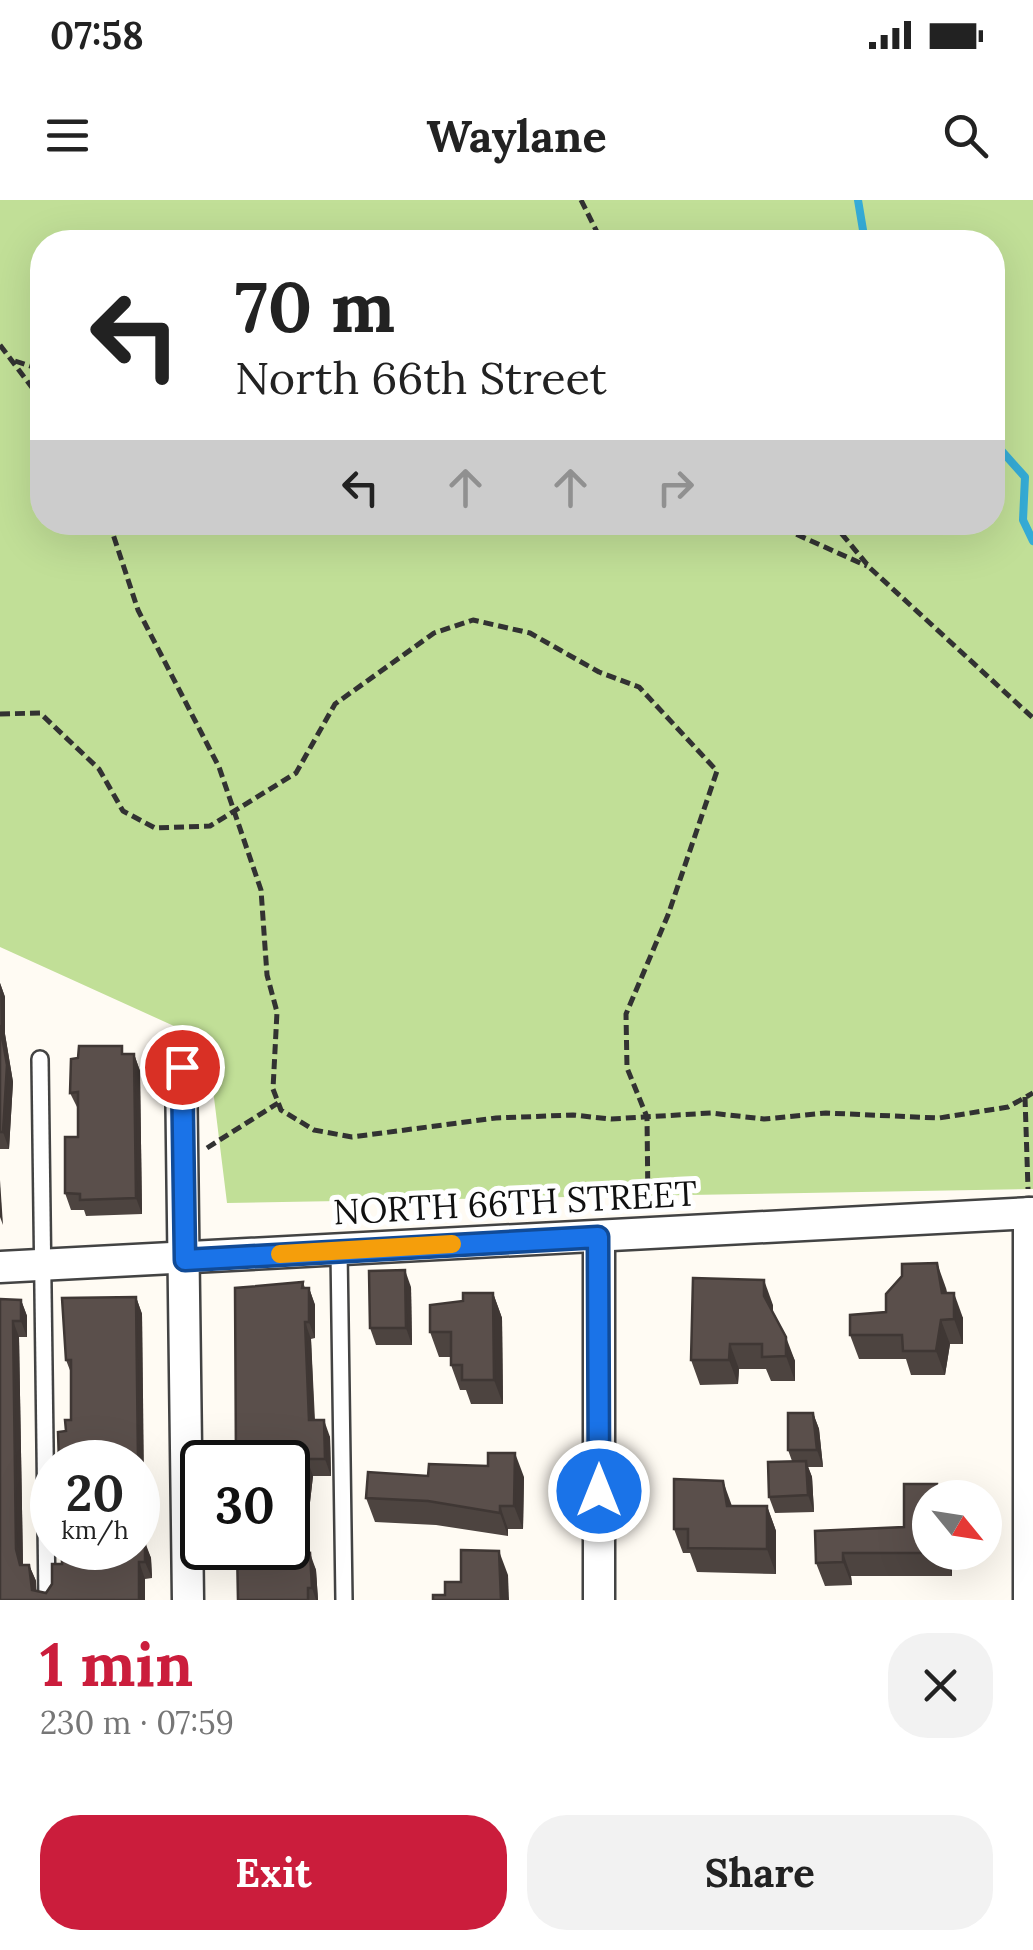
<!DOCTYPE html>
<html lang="en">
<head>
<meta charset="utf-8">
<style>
	body { margin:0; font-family:Lora,serif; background:#f2f2f2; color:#222; height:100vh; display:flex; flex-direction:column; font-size:38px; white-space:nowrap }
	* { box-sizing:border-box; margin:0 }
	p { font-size:32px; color:#767676 }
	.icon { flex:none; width:55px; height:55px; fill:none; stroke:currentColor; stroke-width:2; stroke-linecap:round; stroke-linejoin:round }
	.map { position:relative; height:1400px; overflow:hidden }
	.sheet { display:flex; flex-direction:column; background:#fff; flex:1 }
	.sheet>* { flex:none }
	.top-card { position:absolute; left:30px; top:30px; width:975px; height:305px; border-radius:40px; box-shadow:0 10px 40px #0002; background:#fff; color:#222; overflow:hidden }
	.needle { width:65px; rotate:120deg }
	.buttons { position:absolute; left:912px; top:1280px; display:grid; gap:20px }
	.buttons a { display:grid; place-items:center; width:90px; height:90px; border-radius:50%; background:#fff; box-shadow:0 10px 40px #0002; font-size:50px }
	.speed { position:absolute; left:30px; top:1240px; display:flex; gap:20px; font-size:50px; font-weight:700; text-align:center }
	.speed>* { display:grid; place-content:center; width:130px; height:130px; border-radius:50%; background:#fff; box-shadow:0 10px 40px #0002; line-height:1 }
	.speed small { font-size:25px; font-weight:400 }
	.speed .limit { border:5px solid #111; border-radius:15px; background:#fff; color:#111 }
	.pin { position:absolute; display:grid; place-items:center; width:85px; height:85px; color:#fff; margin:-42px; border:5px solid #fff; border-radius:50%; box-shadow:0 2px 10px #0007 }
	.me { position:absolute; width:110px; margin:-55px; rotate:0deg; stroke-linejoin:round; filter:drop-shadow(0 0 8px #0008) }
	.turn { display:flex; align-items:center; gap:35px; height:210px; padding:0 40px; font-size:45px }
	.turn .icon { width:130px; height:130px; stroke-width:2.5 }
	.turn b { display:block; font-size:70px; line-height:85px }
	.lanes { display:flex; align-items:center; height:95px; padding:0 40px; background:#0003; justify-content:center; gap:50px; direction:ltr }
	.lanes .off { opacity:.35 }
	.round { display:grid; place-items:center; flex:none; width:105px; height:105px; border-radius:40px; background:#f2f2f2 }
	.head { display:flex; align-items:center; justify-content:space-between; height:170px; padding:0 40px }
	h1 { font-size:60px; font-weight:800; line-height:75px; color:#cb1d3c }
	.button { display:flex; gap:20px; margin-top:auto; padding:20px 40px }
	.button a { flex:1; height:115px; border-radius:40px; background:#cb1d3c; color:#fff; font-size:40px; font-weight:800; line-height:115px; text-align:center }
	.button a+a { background:#f2f2f2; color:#222 }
	.status { display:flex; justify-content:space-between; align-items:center; height:70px; padding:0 50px; background:#fff; direction:ltr }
	.status svg { height:28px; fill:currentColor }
	header { display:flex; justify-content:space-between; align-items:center; height:130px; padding:0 40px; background:#fff; font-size:45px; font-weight:800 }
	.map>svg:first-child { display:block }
</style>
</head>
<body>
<div class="status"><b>07:58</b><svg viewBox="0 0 49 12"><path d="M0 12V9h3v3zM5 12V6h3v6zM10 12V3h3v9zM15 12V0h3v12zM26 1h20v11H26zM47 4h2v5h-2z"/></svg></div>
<header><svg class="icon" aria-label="menu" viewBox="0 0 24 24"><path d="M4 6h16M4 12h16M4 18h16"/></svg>Waylane<svg class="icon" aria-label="search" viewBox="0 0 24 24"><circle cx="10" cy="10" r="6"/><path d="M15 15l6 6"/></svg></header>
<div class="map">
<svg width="1033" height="1400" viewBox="0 0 1033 1400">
	<rect width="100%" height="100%" fill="#fffbf3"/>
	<!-- forest -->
	<path fill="#c1df97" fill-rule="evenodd" d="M 0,0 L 1033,0 L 1033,989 L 227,1003 L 207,841 L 0,747 ZM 42,42 L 992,42 L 992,322 L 42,322 Z"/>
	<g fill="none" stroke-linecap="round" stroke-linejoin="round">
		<!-- stream -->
		<g stroke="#35acd7" stroke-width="8">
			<path d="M 858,0 L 865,42"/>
			<path d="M 992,240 L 1025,277 L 1023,320 L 1033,341"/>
		</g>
		<!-- service casing -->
		<g stroke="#434343" stroke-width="20">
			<g id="service">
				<path d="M 40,859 L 47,1400"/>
				<path d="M 339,1050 L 344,1400"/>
			</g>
		</g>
		<!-- minor casing -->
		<g stroke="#434343" stroke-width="35">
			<g id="minor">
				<path d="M 181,867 L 188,1400"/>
				<path d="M 1029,1013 L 1029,1400"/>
				<path d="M 599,1037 L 599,1400"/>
				<path d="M 0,1067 L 1033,1013"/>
			</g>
		</g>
		<!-- path -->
		<g stroke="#323232" stroke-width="5" stroke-dasharray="10 5" stroke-linecap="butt">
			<path d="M 581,0 L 602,42"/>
			<path d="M 0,145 L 34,190 L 42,212"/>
			<path d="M 15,161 L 42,170"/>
			<path d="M 109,322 L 138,410 L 219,567 L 261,690 L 267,775 L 277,812 L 273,889 L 281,910 L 314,930 L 352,937 L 496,918 L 573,915 L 611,919 L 711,913 L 764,919 L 826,913 L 939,918 L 1008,907 L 1033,893"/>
			<path d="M 769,322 L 867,366"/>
			<path d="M 832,322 L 870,368 L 1033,518"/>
			<path d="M 0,514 L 40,513 L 99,569 L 123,611 L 155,628 L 210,626 L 296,573 L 335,504 L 434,433 L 473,420 L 530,433 L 599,472 L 639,487 L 717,571 L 668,715 L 626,814 L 627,868 L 647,917 L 648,1006"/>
			<path d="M 1025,897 L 1028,989"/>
			<path d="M 207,948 L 278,903"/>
		</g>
		<!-- service -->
		<use href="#service" stroke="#fff" stroke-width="15"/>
		<!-- minor -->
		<use href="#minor" stroke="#fff" stroke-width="30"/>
	</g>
	<!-- wall -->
	<g fill="#4d4440">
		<path d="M 0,783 L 5,797 L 5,834 L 13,882 L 9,949 L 0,949 Z"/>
		<path d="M 125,854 L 134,854 L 140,871 L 142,1014 L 86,1016 L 84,1010 L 71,1010 L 65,993 L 78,937 L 78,909 L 70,893 Z"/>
		<path d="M 303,1082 L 305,1088 L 309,1088 L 315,1105 L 315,1138 L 311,1139 L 315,1220 L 330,1237 L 331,1276 L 313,1276 L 309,1311 L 309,1354 L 316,1370 L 318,1400 L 238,1400 Z"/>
		<path d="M 411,1087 L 412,1145 L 376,1145 L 370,1128 Z"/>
		<path d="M 946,1088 L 947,1093 L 963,1118 L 963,1144 L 950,1144 L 945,1175 L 911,1175 L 906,1159 L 859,1159 L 850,1135 L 886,1112 Z"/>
		<path d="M 493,1093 L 502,1118 L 503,1204 L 471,1204 L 466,1190 L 460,1190 L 451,1165 L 451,1157 L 439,1157 L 430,1132 L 463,1101 Z"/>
		<path d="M 136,1097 L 142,1114 L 144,1342 L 151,1358 L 152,1378 L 145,1379 L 145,1400 L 0,1400 L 0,1099 L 21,1100 L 27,1116 L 27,1137 L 19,1137 L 23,1365 L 29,1365 L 36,1381 L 36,1391 L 46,1393 L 52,1384 L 52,1364 L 62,1364 L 62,1348 L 138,1348 L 138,1262 L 59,1262 L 58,1232 L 66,1231 L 65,1220 L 71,1220 L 71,1173 L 66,1160 L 62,1098 Z"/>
		<path d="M 773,1105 L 773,1112 L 795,1161 L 795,1181 L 771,1181 L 766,1169 L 739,1169 L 738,1184 L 700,1185 L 691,1160 Z"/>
		<path d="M 813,1213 L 819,1229 L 823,1267 L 808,1267 L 812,1277 L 814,1312 L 775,1313 L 769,1297 L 792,1261 L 788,1250 Z"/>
		<path d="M 428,1276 L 524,1277 L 523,1329 L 508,1329 L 508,1336 L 436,1325 L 375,1322 L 366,1298 Z"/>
		<path d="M 732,1306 L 767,1306 L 776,1331 L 776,1374 L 697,1372 L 690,1353 L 683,1353 L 674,1329 Z"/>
		<path d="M 815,1331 L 930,1352 L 960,1352 L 960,1357 L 952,1357 L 952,1376 L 851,1376 L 852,1385 L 825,1386 L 816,1363 Z"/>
	</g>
	<!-- shaded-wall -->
	<g fill="#3f3734">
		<path d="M 0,783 L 5,797 L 5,834 L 13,882 L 9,949 L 3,932 Z"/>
		<path d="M 134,854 L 140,871 L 142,1014 L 136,998 Z"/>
		<path d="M 0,980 L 3,1025 L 0,1017 Z"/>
		<path d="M 937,1063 L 946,1088 L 950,1118 L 942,1093 Z"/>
		<path d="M 405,1070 L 411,1087 L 412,1145 L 406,1128 Z"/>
		<path d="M 764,1080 L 773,1105 L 773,1120 L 764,1096 Z"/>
		<path d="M 309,1088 L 315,1105 L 315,1138 L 309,1122 Z"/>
		<path d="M 493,1093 L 502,1118 L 503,1204 L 494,1180 Z"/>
		<path d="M 954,1093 L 963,1118 L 963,1144 L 954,1119 Z"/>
		<path d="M 136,1097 L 142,1114 L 145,1358 L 139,1342 Z"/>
		<path d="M 21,1100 L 27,1116 L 27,1137 L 21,1121 Z"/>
		<path d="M 941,1120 L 950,1144 L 945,1175 L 936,1151 Z"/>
		<path d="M 13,1121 L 19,1137 L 23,1366 L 20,1365 L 16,1349 Z"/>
		<path d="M 305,1122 L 311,1139 L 315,1237 L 309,1220 Z"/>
		<path d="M 786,1137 L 795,1161 L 795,1181 L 786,1156 Z"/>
		<path d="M 730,1144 L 739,1169 L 738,1184 L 729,1160 Z"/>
		<path d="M 813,1213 L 819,1229 L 823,1267 L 817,1250 Z"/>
		<path d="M 324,1220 L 330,1237 L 331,1276 L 325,1259 Z"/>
		<path d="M 515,1253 L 524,1277 L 523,1329 L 514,1306 Z"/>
		<path d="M 307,1259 L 313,1276 L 309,1311 L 309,1370 L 303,1354 L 302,1294 Z"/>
		<path d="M 806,1261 L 812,1277 L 814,1312 L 808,1295 Z"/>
		<path d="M 723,1281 L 732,1306 L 727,1306 Z"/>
		<path d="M 500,1306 L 508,1329 L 508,1336 L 500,1313 Z"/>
		<path d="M 767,1306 L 776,1331 L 776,1374 L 767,1349 Z"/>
		<path d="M 145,1342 L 151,1358 L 152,1378 L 145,1362 Z"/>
		<path d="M 499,1351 L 508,1375 L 509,1400 L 501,1400 Z"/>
		<path d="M 944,1352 L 951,1352 L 952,1357 L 952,1376 Z"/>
		<path d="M 310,1353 L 316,1370 L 318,1400 L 316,1400 L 312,1388 Z"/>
		<path d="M 843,1353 L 851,1376 L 852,1385 L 843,1362 Z"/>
		<path d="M 139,1362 L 145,1379 L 145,1400 L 139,1400 Z"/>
		<path d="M 29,1365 L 36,1381 L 37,1400 L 32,1390 Z"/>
	</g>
	<!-- building -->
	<g fill="#5a4f4b" stroke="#3f3734" stroke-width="2.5">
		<path d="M 0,825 L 7,865 L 3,932 L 0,932 Z"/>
		<path d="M 79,846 L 122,846 L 122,854 L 134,854 L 136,998 L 80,1000 L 80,994 L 65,993 L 65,937 L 78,937 L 78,892 L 70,893 L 71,859 L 78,858 Z"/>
		<path d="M 937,1063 L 942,1093 L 954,1093 L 954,1119 L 941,1120 L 936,1151 L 903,1151 L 902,1135 L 850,1135 L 850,1115 L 886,1112 L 886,1094 L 902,1076 L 902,1064 Z"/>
		<path d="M 405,1070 L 406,1128 L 370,1128 L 369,1071 Z"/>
		<path d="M 693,1078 L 764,1080 L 764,1096 L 786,1137 L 786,1156 L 762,1157 L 762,1144 L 730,1144 L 729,1160 L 691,1160 Z"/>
		<path d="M 303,1082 L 302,1088 L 309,1088 L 309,1122 L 305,1122 L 309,1220 L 324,1220 L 325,1259 L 307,1259 L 302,1294 L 303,1354 L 310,1353 L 312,1388 L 308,1388 L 308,1400 L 238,1400 L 237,1348 L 288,1348 L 288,1262 L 236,1262 L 235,1088 Z"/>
		<path d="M 463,1093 L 493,1093 L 494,1180 L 462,1180 L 462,1165 L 451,1165 L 451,1132 L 430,1132 L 430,1105 L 463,1101 Z"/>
		<path d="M 136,1097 L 139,1342 L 145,1342 L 145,1362 L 139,1362 L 139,1400 L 0,1400 L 0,1099 L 21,1100 L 21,1121 L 13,1121 L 16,1349 L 20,1365 L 29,1365 L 32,1390 L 46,1393 L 52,1384 L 52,1364 L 62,1364 L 62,1348 L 138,1348 L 138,1262 L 59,1262 L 58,1232 L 66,1231 L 65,1220 L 71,1220 L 71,1160 L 66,1160 L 62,1098 Z"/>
		<path d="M 788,1213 L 813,1213 L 817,1250 L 788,1250 Z"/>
		<path d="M 488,1253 L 515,1253 L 514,1306 L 500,1306 L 500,1313 L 428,1301 L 366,1298 L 368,1272 L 428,1276 L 429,1264 L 488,1266 Z"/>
		<path d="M 806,1261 L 808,1295 L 769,1297 L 768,1262 Z"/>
		<path d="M 674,1279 L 723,1281 L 727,1306 L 767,1306 L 767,1349 L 688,1348 L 688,1329 L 674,1329 Z"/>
		<path d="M 904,1284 L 937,1284 L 937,1295 L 939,1298 L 930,1298 L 930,1352 L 944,1353 L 843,1353 L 843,1362 L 816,1363 L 815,1331 L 904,1327 Z"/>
		<path d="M 461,1350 L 499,1351 L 501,1400 L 433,1400 L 433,1395 L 445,1395 L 445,1382 L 461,1382 Z"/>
	</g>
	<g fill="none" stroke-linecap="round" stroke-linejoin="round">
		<!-- route casing -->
		<g stroke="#114b97" stroke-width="25">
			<path id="route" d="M 182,867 L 185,1060 L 598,1037 L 599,1291"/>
		</g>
		<!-- route -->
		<use href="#route" stroke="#1a73e8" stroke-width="18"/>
		<!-- slow -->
		<path stroke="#f59e0b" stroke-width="18" d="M 280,1054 L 452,1044"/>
	</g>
	<g text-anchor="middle" stroke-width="10" stroke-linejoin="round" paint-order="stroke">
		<!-- street labels -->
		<g font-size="35" fill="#101010" stroke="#fff">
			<text transform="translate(515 1003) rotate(-3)" y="12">NORTH 66TH STREET</text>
		</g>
	</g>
</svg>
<div class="buttons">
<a><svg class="needle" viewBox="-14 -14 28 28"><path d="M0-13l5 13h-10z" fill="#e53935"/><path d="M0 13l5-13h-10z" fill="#767676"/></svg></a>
</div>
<div class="speed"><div>20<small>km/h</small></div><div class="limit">30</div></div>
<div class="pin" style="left:182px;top:867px;background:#d93025"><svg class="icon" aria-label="arrive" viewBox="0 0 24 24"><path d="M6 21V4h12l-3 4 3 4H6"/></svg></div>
<svg class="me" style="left:599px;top:1291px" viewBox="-20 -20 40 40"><circle r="17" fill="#1a73e8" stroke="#fff" stroke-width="3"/><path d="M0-11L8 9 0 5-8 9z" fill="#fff"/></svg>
<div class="top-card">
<div class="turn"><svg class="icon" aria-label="left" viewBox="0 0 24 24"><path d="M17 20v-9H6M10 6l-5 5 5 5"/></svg><div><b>70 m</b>North 66th Street</div></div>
<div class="lanes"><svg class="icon" aria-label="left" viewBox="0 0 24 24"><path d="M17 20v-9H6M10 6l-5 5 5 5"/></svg><svg class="icon off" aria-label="ahead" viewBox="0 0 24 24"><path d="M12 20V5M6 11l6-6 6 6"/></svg><svg class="icon off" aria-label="ahead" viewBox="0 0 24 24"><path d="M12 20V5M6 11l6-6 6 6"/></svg><svg class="icon off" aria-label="right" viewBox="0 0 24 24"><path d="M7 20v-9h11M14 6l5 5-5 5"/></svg></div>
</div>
</div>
<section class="sheet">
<div class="head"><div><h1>1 min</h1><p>230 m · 07:59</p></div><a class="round"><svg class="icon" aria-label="close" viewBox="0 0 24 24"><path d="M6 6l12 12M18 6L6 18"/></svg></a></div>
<div class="button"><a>Exit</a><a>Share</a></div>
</section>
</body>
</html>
